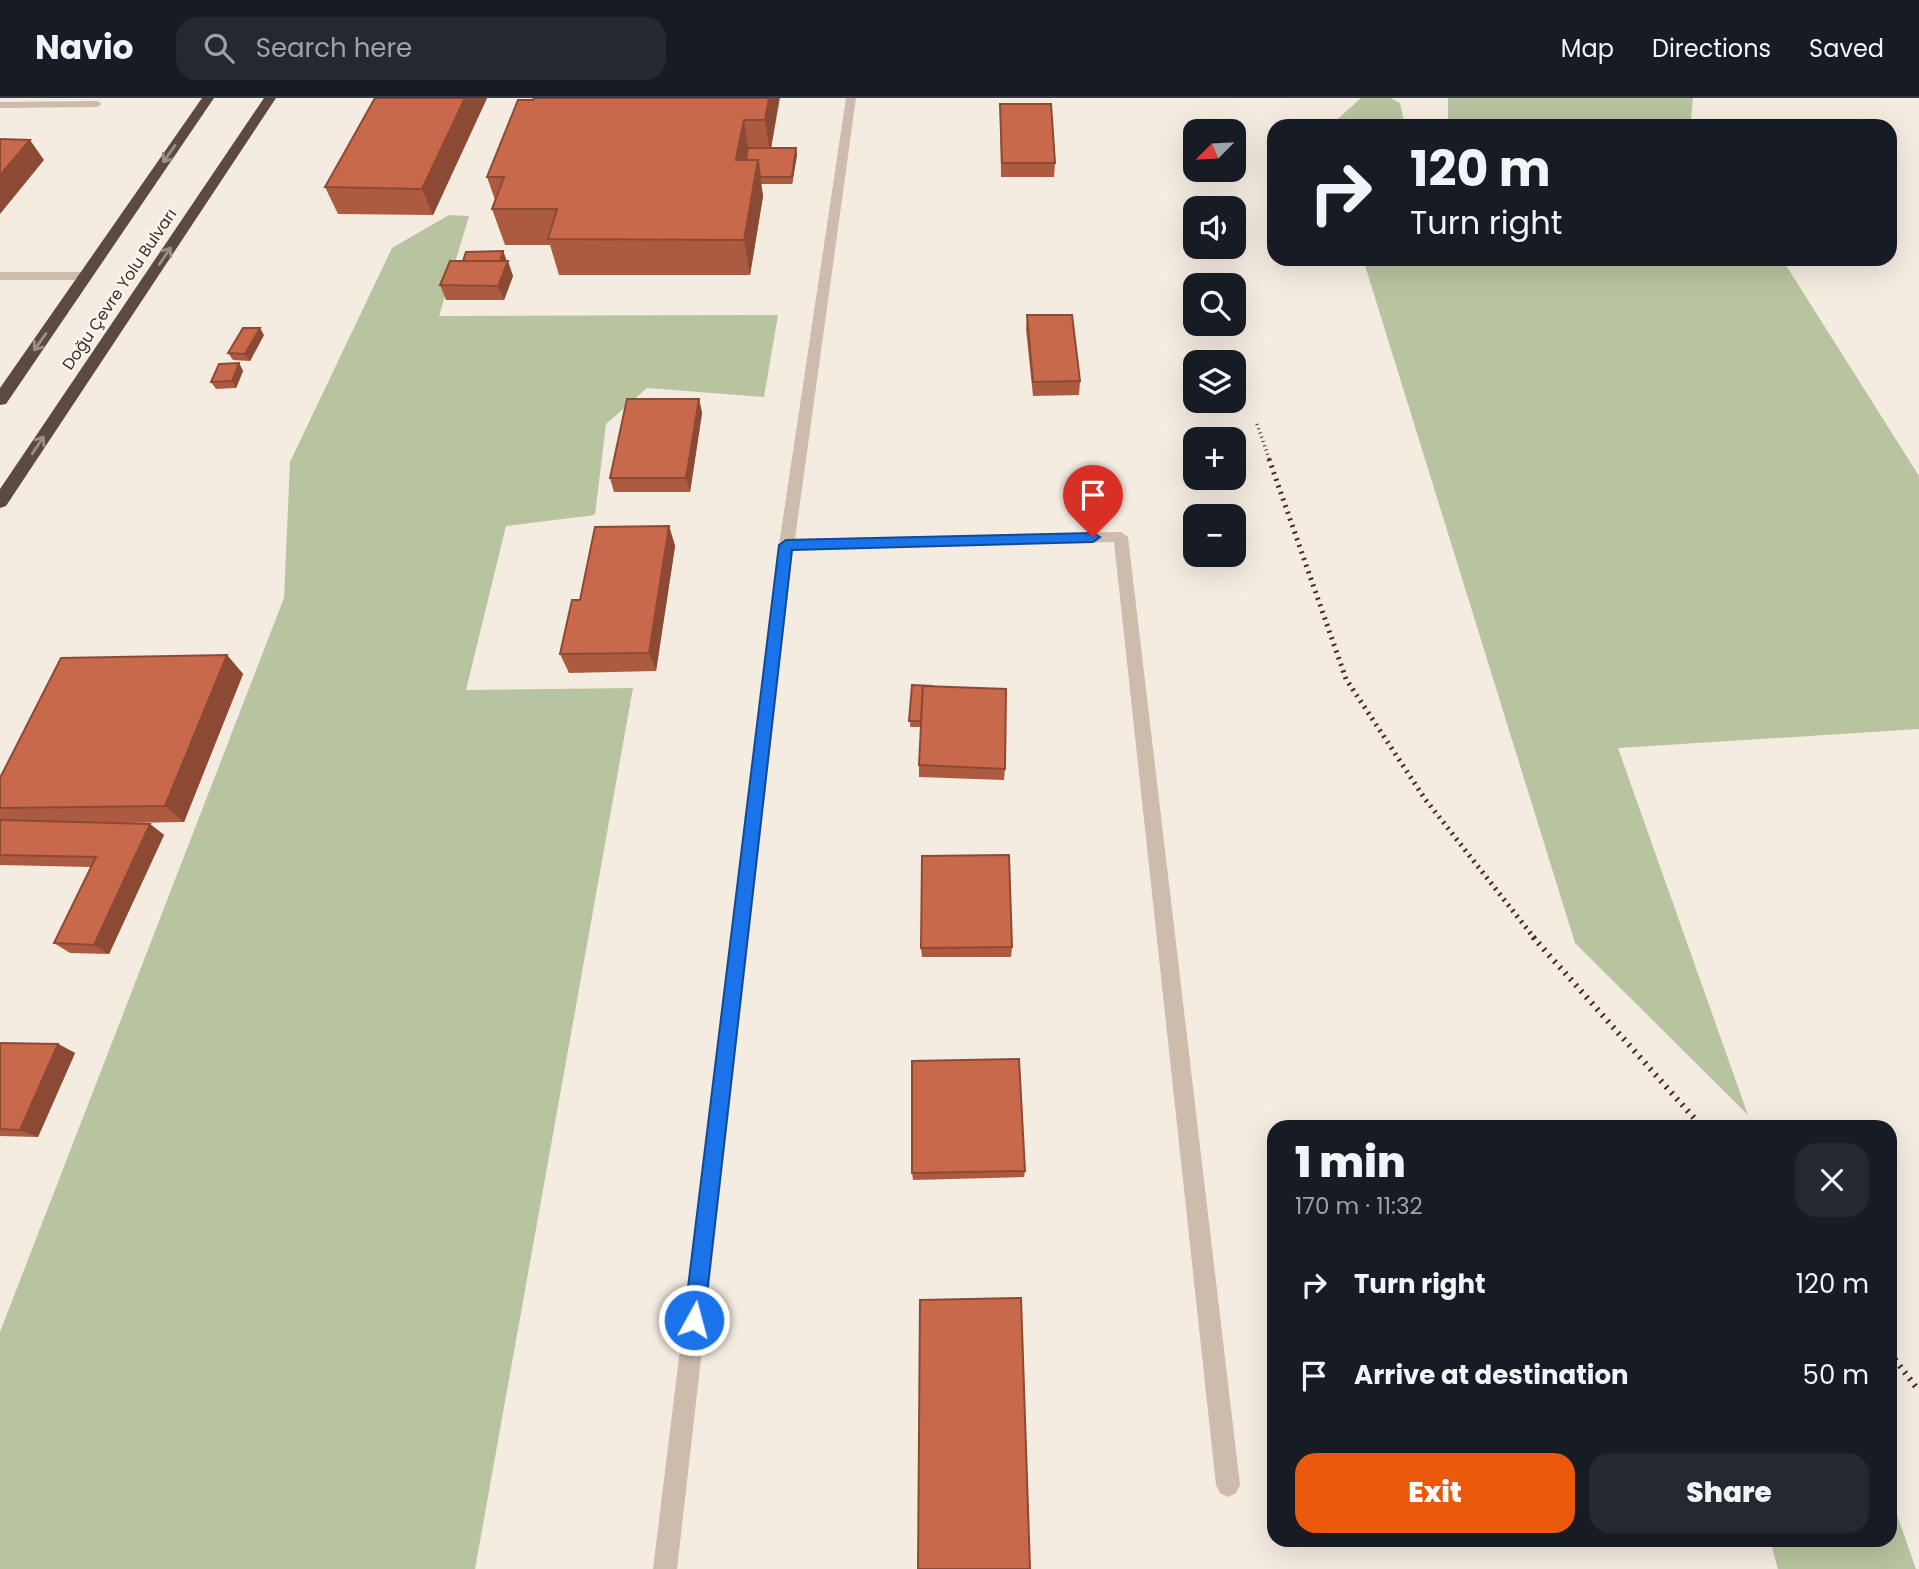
<!DOCTYPE html>
<html lang="en">
<head>
<meta charset="utf-8">
<style>
	body { margin:0; font-family:Poppins,sans-serif; background:#242831; color:#f1f3f6; height:100vh; display:flex; flex-direction:column; font-size:26px; white-space:nowrap }
	* { box-sizing:border-box; margin:0 }
	p { font-size:23px; color:#9ea1a6 }
	.icon { flex:none; width:38px; height:38px; fill:none; stroke:currentColor; stroke-width:2; stroke-linecap:round; stroke-linejoin:round }
	.map { position:relative; flex:1; overflow:hidden }
	.sheet { position:absolute; left:1267px; top:1022px; width:630px; height:427px; display:flex; flex-direction:column; background:#171b24; border-radius:21px; box-shadow:0 7px 28px #0002 }
	.sheet>* { flex:none }
	.banner { position:absolute; left:1267px; top:21px; width:630px; height:147px; border-radius:21px; box-shadow:0 7px 28px #0002; background:#171b24; color:#f1f3f6; overflow:hidden }
	.needle { width:46px; rotate:246deg }
	.tools { position:absolute; left:1183px; top:21px; display:grid; gap:14px }
	.tools a { display:grid; place-items:center; width:63px; height:63px; border-radius:14px; background:#171b24; box-shadow:0 7px 28px #0002; font-size:35px }
	.pin { position:absolute; display:grid; place-items:center; width:60px; height:60px; color:#fff; margin:-72px -30px; border-radius:50% 50% 50% 0; rotate:-45deg; box-shadow:0 0 7px #0007 }
	.pin .icon { rotate:45deg }
	.me { position:absolute; width:77px; margin:-38px; rotate:7deg; stroke-linejoin:round; filter:drop-shadow(0 0 5px #0008) }
	.turn { display:flex; align-items:center; gap:24px; height:147px; padding:0 28px; font-size:32px }
	.turn .icon { width:91px; height:91px; stroke-width:2.5 }
	.turn b { display:block; font-size:49px; line-height:60px }
	.round { display:grid; place-items:center; flex:none; width:74px; height:74px; border-radius:21px; background:#242831 }
	.overview { display:flex; align-items:center; justify-content:space-between; height:119px; padding:0 28px }
	h1 { font-size:42px; font-weight:800; line-height:52px }
	.action { display:flex; gap:14px; margin-top:auto; padding:14px 28px }
	.action a { flex:1; height:80px; border-radius:21px; background:#ea580c; color:#fff; font-size:28px; font-weight:800; line-height:80px; text-align:center }
	.action a+a { background:#242831; color:#f1f3f6 }
	ul { padding:0; list-style:none }
	li { display:flex; align-items:center; gap:21px; height:91px; padding:0 28px }
	li div { flex:1 }
	li b { display:block; font-size:26px }
	li em { font-style:normal }
	header { display:flex; align-items:center; gap:42px; box-sizing:border-box; height:98px; padding:0 35px; background:#171b24; border-bottom:2px solid #363941 }
	header strong { font-size:33px }
	nav { display:flex; gap:38px; margin-inline-start:auto; font-size:24px }
	.search { width:490px; height:63px; background:#242831; display:flex; align-items:center; gap:18px; box-sizing:border-box; padding:0 24px; border-radius:21px; color:#9ea1a6; font-size:26px }
	.map>svg:first-child { display:block }
</style>
</head>
<body>
<header>
<strong>Navio</strong>
<div class="search"><svg class="icon" aria-label="search" viewBox="0 0 24 24"><circle cx="10" cy="10" r="6"/><path d="M15 15l6 6"/></svg>Search here</div>
<nav><a>Map</a><a>Directions</a><a>Saved</a></nav>
</header>
<div class="map">
<svg width="1919" height="1471" viewBox="0 0 1919 1471">
	<rect width="100%" height="100%" fill="#f4ebe1"/>
	<!-- green -->
	<g fill="#b8c4a0">
		<path d="M 1361,0 L 1390,0 L 1400,5 L 1405,28 L 1330,28 Z"/>
		<path d="M 1448,0 L 1693,0 L 1691,22 L 1695,28 L 1448,28 Z"/>
		<path d="M 449,117 L 469,118 L 439,218 L 778,217 L 764,299 L 647,290 L 606,326 L 595,417 L 506,428 L 466,592 L 633,590 L 475,1471 L 0,1471 L 0,1234 L 284,500 L 290,364 L 392,150 Z"/>
		<path d="M 1363,161 L 1782,161 L 1919,378 L 1919,631 L 1618,650 L 1748,1017 L 1575,845 Z"/>
		<path d="M 1890,1397 L 1916,1471 L 1778,1471 L 1770,1442 L 1890,1442 Z"/>
	</g>
	<g fill="none" stroke-linecap="round" stroke-linejoin="round">
		<!-- minor -->
		<g fill="#cdbbac" fill-rule="evenodd">
			<path d="M 846,0 L 856,0 L 795,441 L 1121,434 L 1128,439 L 1240,1387 L 1236,1395 L 1228,1399 L 1220,1395 L 1216,1387 L 1114,444 L 793,452 L 677,1471 L 653,1471 L 779,447 Z"/>
			<path d="M 0,4 L 97,3 L 102,6 L 97,9 L 0,10 Z"/>
			<path d="M 0,174 L 85,174 L 91,178 L 85,182 L 0,182 Z"/>
		</g>
		<!-- highway -->
		<g fill="#5c4a42" fill-rule="evenodd">
			<path d="M 202,0 L 214,0 L 6,306 L 0,307 L 0,290 Z"/>
			<path d="M 264,0 L 276,0 L 6,408 L 0,410 L 0,391 Z"/>
		</g>
		<!-- rail-far2 -->
		<path stroke="#3b302b" stroke-width="3.5" stroke-dasharray="1 3.5" stroke-linecap="butt" d="M 1257,326 L 1270,363"/>
		<!-- rail-far1 -->
		<path stroke="#3b302b" stroke-width="5" stroke-dasharray="2 5" stroke-linecap="butt" d="M 1269,361 L 1346,581 L 1425,701 L 1535,841"/>
		<!-- rail -->
		<g stroke="#3b302b" stroke-width="6" stroke-dasharray="2 6" stroke-linecap="butt">
			<path d="M 1533,839 L 1702,1029"/>
			<path d="M 1890,1255 L 1919,1293"/>
		</g>
	</g>
	<!-- wall -->
	<g fill="#ac5a40">
		<path d="M 487,0 L 433,117 L 338,116 L 325,89 Z"/>
		<path d="M 534,0 L 780,0 L 771,50 L 796,50 L 797,57 L 792,86 L 761,86 L 763,98 L 750,177 L 559,177 L 550,147 L 505,147 L 492,111 L 495,102 L 487,79 Z"/>
		<path d="M 1000,6 L 1055,65 L 1054,79 L 1001,79 Z"/>
		<path d="M 503,153 L 506,161 L 505,163 L 513,178 L 504,202 L 446,202 L 440,187 L 463,163 Z"/>
		<path d="M 1027,217 L 1080,283 L 1079,297 L 1033,298 L 1026,231 Z"/>
		<path d="M 264,237 L 250,263 L 233,262 L 228,255 Z"/>
		<path d="M 239,265 L 243,273 L 236,290 L 216,291 L 211,284 Z"/>
		<path d="M 699,301 L 702,315 L 690,394 L 614,394 L 610,380 Z"/>
		<path d="M 669,428 L 675,448 L 656,573 L 569,575 L 560,556 L 580,502 Z"/>
		<path d="M 227,557 L 243,576 L 184,724 L 122,725 L 150,726 L 164,737 L 109,856 L 70,855 L 54,845 L 91,769 L 0,767 L 0,680 Z"/>
		<path d="M 912,587 L 1005,671 L 1004,682 L 919,679 L 919,667 L 921,629 L 910,629 Z"/>
		<path d="M 1012,849 L 1011,859 L 922,859 L 921,850 Z"/>
		<path d="M 0,945 L 58,946 L 75,955 L 38,1039 L 0,1038 Z"/>
		<path d="M 1025,1073 L 1024,1079 L 913,1082 L 912,1075 Z"/>
	</g>
	<!-- shaded-wall -->
	<g fill="#8c4a34">
		<path d="M 465,0 L 487,0 L 433,117 L 422,91 Z"/>
		<path d="M 769,0 L 779,0 L 770,57 L 765,22 Z"/>
		<path d="M 744,22 L 749,57 L 742,98 L 736,62 Z"/>
		<path d="M 30,42 L 44,62 L 0,116 L 0,77 Z"/>
		<path d="M 796,50 L 797,57 L 792,86 L 792,79 Z"/>
		<path d="M 758,62 L 763,98 L 750,177 L 744,142 Z"/>
		<path d="M 503,153 L 506,161 L 502,173 L 500,166 Z"/>
		<path d="M 508,163 L 513,178 L 504,202 L 498,188 Z"/>
		<path d="M 260,230 L 264,237 L 250,263 L 245,256 Z"/>
		<path d="M 239,265 L 243,273 L 236,290 L 232,283 Z"/>
		<path d="M 699,301 L 702,315 L 690,394 L 686,380 Z"/>
		<path d="M 669,428 L 675,448 L 656,573 L 649,555 Z"/>
		<path d="M 227,557 L 243,576 L 184,724 L 165,708 Z"/>
		<path d="M 150,726 L 164,737 L 109,856 L 94,847 Z"/>
		<path d="M 58,946 L 75,955 L 38,1039 L 20,1032 Z"/>
	</g>
	<!-- building -->
	<g fill="#c8694b" stroke="#8c4a34" stroke-width="2">
		<path d="M 375,0 L 465,0 L 422,91 L 325,89 Z"/>
		<path d="M 534,0 L 769,0 L 765,22 L 744,22 L 738,50 L 736,62 L 758,62 L 744,142 L 548,141 L 557,111 L 492,111 L 504,79 L 487,79 L 518,2 L 533,2 Z"/>
		<path d="M 1000,6 L 1051,6 L 1055,65 L 1002,65 Z"/>
		<path d="M 0,41 L 30,42 L 0,77 Z"/>
		<path d="M 748,50 L 796,50 L 792,79 L 760,79 L 758,62 L 746,62 Z"/>
		<path d="M 503,153 L 500,163 L 463,163 L 466,154 Z"/>
		<path d="M 450,163 L 508,163 L 498,188 L 440,187 Z"/>
		<path d="M 1027,217 L 1072,217 L 1080,283 L 1033,284 Z"/>
		<path d="M 243,230 L 260,230 L 245,256 L 228,255 Z"/>
		<path d="M 239,265 L 232,283 L 211,284 L 219,266 Z"/>
		<path d="M 627,301 L 699,301 L 686,380 L 610,380 Z"/>
		<path d="M 669,428 L 649,555 L 560,556 L 572,502 L 580,502 L 595,429 Z"/>
		<path d="M 227,557 L 165,708 L 0,710 L 0,680 L 61,560 Z"/>
		<path d="M 912,587 L 933,588 L 923,588 L 921,623 L 909,623 Z"/>
		<path d="M 923,588 L 1006,591 L 1005,671 L 919,667 Z"/>
		<path d="M 0,722 L 150,726 L 94,847 L 54,845 L 96,759 L 0,757 Z"/>
		<path d="M 1009,757 L 1012,849 L 921,850 L 922,758 Z"/>
		<path d="M 0,945 L 58,946 L 20,1032 L 0,1031 Z"/>
		<path d="M 1019,961 L 1025,1073 L 912,1075 L 912,963 Z"/>
		<path d="M 1021,1200 L 1030,1471 L 918,1471 L 920,1202 Z"/>
	</g>
	<!-- one-way arrows -->
	<defs><path id="oneway-shaft" d="M-6 0H5M1.5-3L5.5 0L1.5 3" fill="none" stroke-width="1.6" stroke-linecap="round" stroke-linejoin="round" transform="scale(1.75)"/></defs>
	<g stroke="#9c8e87">
		<use href="#oneway-shaft" transform="translate(169 56) rotate(125)"/>
		<use href="#oneway-shaft" transform="translate(165 158) rotate(-56)"/>
		<use href="#oneway-shaft" transform="translate(40 244) rotate(125)"/>
		<use href="#oneway-shaft" transform="translate(38 347) rotate(-56)"/>
	</g>
	<!-- route -->
	<path fill="#1a73e8" stroke="#114b97" stroke-width="2" d="M 1093,435 L 1100,439 L 1093,444 L 792,452 L 704,1222 L 702,1229 L 694,1232 L 687,1229 L 684,1222 L 779,447 L 786,442 Z"/>
	<g text-anchor="middle" stroke-width="5" stroke-linejoin="round" paint-order="stroke">
		<!-- far-street labels -->
		<g font-size="16" fill="#3b302b" stroke="#fbf5ee">
			<text transform="translate(119 191) rotate(-56)" y="6">Doğu Çevre Yolu Bulvarı</text>
		</g>
	</g>
</svg>
<div class="tools">
<a><svg class="needle" viewBox="-14 -14 28 28"><path d="M0-13l5 13h-10z" fill="#e53935"/><path d="M0 13l5-13h-10z" fill="#9ea1a6"/></svg></a>
<a><svg class="icon" aria-label="sound" viewBox="0 0 24 24"><path d="M4 9h4l5-4v14l-5-4H4zM17 9q2 3 0 6"/></svg></a>
<a><svg class="icon" aria-label="search" viewBox="0 0 24 24"><circle cx="10" cy="10" r="6"/><path d="M15 15l6 6"/></svg></a>
<a><svg class="icon" aria-label="layers" viewBox="0 0 24 24"><path d="M12 4l9 5-9 5-9-5zM3 14l9 5 9-5"/></svg></a>
<a>+</a>
<a>−</a>
</div>
<div class="pin" style="left:1093px;top:439px;background:#d93025"><svg class="icon" aria-label="arrive" viewBox="0 0 24 24"><path d="M6 21V4h12l-3 4 3 4H6"/></svg></div>
<svg class="me" style="left:694px;top:1222px" viewBox="-20 -20 40 40"><circle r="17" fill="#1a73e8" stroke="#fff" stroke-width="3"/><path d="M0-11L8 9 0 5-8 9z" fill="#fff"/></svg>
<div class="banner">
<div class="turn"><svg class="icon" aria-label="right" viewBox="0 0 24 24"><path d="M7 20v-9h11M14 6l5 5-5 5"/></svg><div><b>120 m</b>Turn right</div></div>
</div>
<section class="sheet">
<div class="overview"><div><h1>1 min</h1><p>170 m · 11:32</p></div><a class="round"><svg class="icon" aria-label="close" viewBox="0 0 24 24"><path d="M6 6l12 12M18 6L6 18"/></svg></a></div>
<ul>
<li><svg class="icon" aria-label="right" viewBox="0 0 24 24"><path d="M7 20v-9h11M14 6l5 5-5 5"/></svg><div><b>Turn right</b></div><em>120 m</em></li>
<li><svg class="icon" aria-label="arrive" viewBox="0 0 24 24"><path d="M6 21V4h12l-3 4 3 4H6"/></svg><div><b>Arrive at destination</b></div><em>50 m</em></li>
</ul>
<div class="action"><a>Exit</a><a>Share</a></div>
</section>
</div>
</body>
</html>
